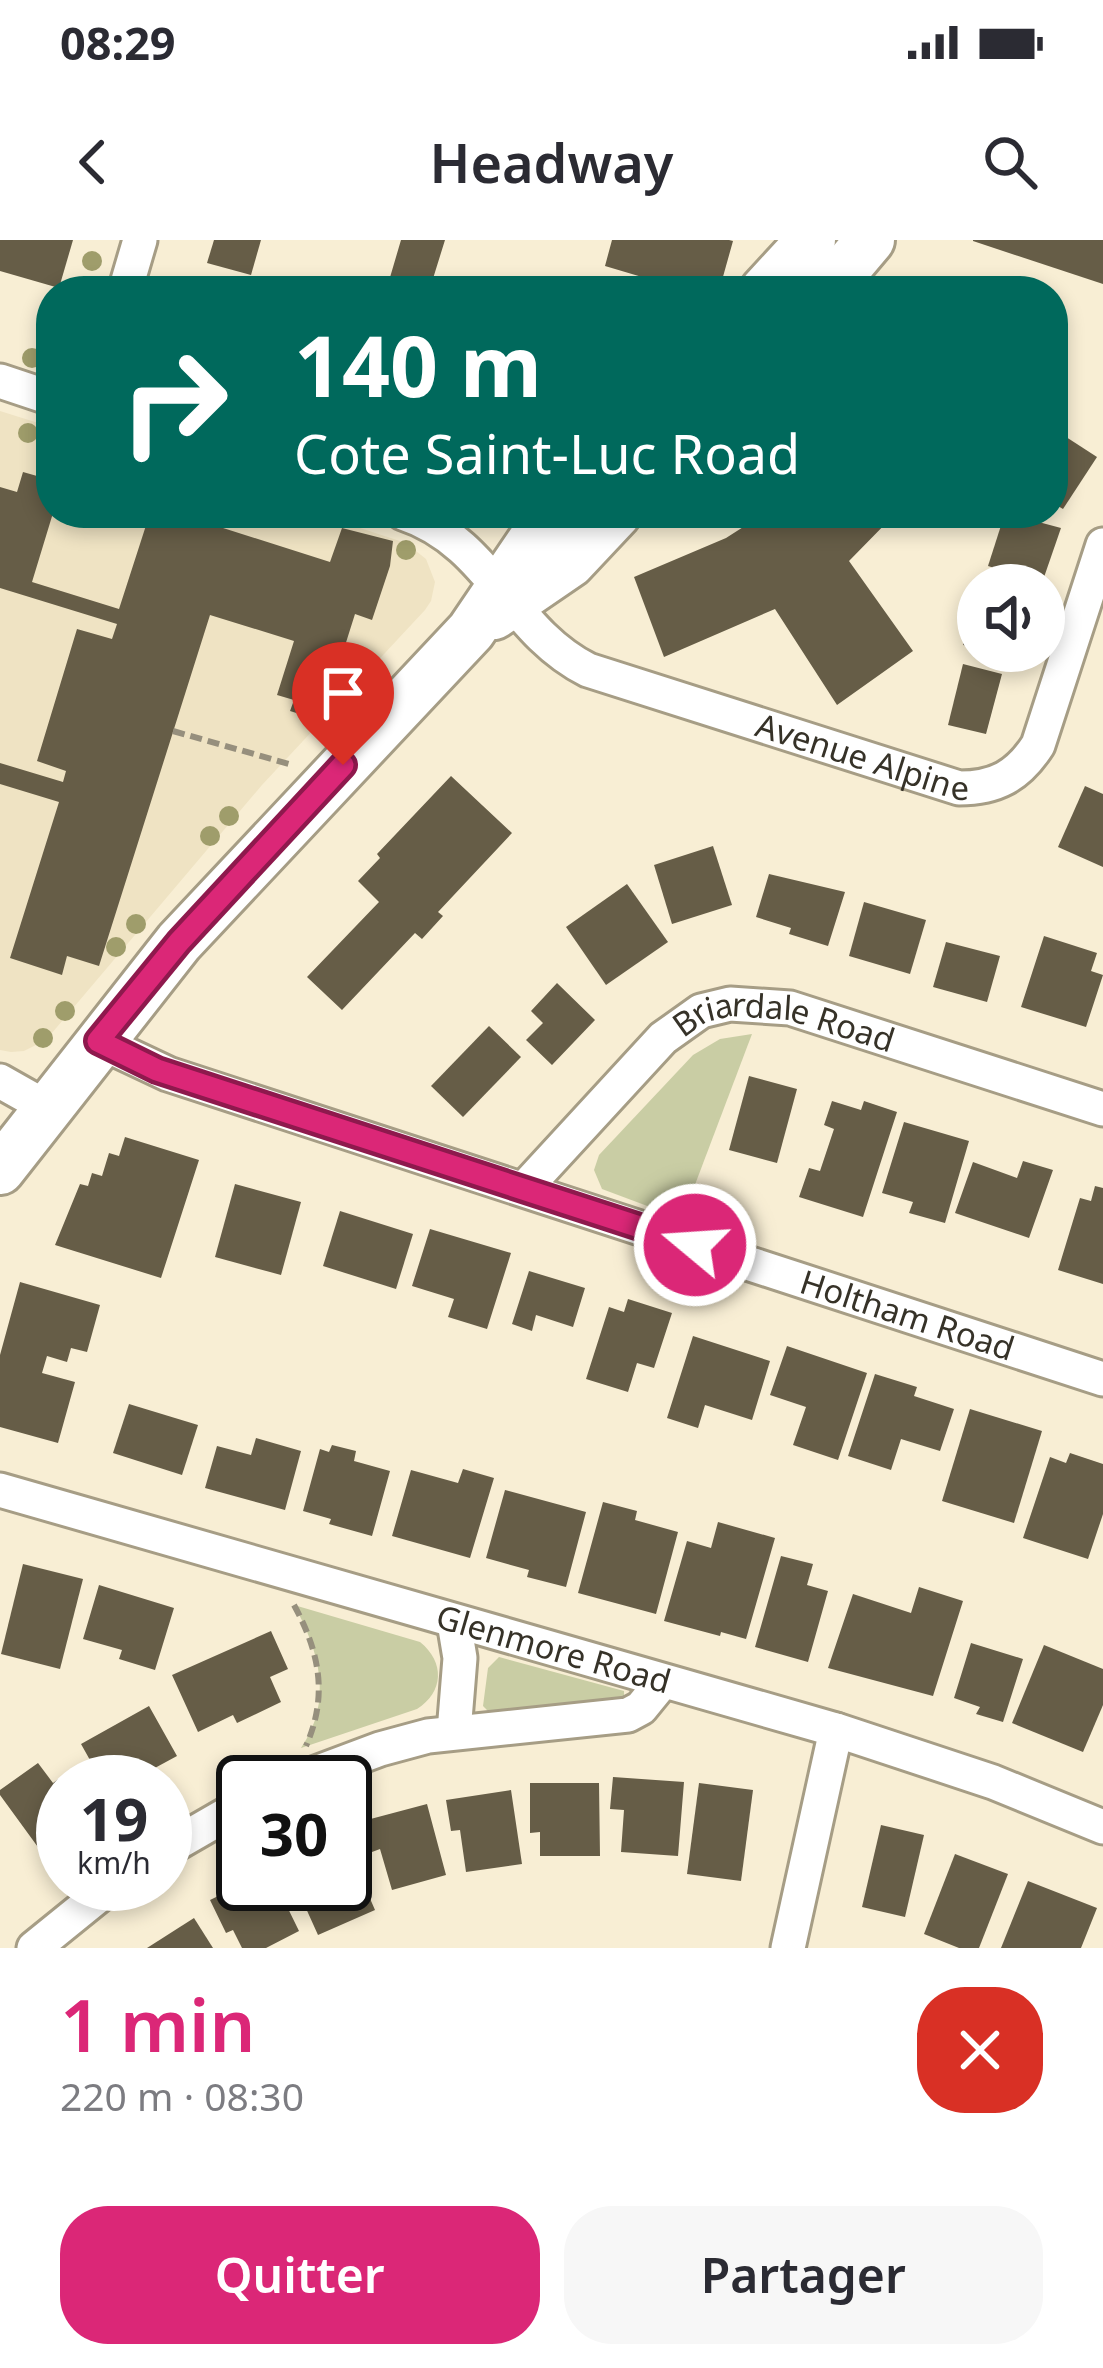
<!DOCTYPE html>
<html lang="fr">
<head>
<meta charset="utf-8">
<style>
	body { margin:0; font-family:"Noto Sans",sans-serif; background:#f7f7f7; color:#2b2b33; height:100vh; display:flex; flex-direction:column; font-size:45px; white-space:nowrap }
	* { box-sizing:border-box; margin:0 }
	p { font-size:39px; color:#7c7c81 }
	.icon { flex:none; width:66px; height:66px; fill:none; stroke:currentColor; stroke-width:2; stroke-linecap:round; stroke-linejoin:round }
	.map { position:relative; height:1708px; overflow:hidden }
	.drawer { display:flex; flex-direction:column; background:#fff; flex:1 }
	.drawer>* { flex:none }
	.hud { position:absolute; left:36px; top:36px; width:1032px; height:252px; border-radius:48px; box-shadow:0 6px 18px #0003; background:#00695c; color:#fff; overflow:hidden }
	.tools { position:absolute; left:957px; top:324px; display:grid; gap:24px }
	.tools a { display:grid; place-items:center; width:108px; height:108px; border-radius:50%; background:#fff; box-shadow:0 6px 18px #0003; font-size:60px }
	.speed { position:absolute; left:36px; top:1515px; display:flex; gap:24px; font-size:60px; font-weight:700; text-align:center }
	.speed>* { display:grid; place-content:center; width:156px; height:156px; border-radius:50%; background:#fff; box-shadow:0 6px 18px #0003; line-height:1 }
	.speed small { font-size:30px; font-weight:400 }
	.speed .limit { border:6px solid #111; border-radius:18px; background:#fff; color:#111 }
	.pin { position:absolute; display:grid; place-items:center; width:102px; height:102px; color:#fff; margin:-123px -51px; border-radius:50% 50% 50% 0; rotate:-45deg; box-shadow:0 0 12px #0007 }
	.pin .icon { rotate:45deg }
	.me { position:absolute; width:132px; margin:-66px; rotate:288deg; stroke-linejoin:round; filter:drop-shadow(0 0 9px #0008) }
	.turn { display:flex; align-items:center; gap:42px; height:252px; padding:0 60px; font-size:54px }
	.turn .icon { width:156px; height:156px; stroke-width:2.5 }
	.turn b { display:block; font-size:84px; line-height:102px }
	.round { display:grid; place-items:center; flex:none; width:126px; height:126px; border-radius:48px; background:#f7f7f7 }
	.summary { display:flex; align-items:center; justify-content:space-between; height:204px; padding:0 60px }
	h1 { font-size:72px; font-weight:600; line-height:90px; color:#db2777 }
	.action { display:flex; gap:24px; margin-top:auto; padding:24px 60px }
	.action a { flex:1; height:138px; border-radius:48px; background:#db2777; color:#fff; font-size:48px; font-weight:600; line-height:138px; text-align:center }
	.action a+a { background:#f7f7f7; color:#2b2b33 }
	.status { display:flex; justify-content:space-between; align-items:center; height:84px; padding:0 60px; background:#fff; direction:ltr }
	.status svg { height:33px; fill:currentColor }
	header { display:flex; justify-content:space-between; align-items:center; height:156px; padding:0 60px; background:#fff; font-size:54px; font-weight:600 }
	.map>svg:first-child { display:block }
</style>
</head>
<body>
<div class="status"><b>08:29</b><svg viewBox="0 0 49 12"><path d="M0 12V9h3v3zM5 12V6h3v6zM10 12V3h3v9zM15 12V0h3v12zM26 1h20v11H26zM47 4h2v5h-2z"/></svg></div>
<header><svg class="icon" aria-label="back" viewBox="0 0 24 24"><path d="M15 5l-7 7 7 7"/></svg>Headway<svg class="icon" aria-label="search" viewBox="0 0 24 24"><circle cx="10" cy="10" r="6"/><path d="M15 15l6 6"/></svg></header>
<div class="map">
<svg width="1103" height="1708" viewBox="0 0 1103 1708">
	<rect width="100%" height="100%" fill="#f8eed4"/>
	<!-- built -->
	<path fill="#efe3c3" d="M 0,171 L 51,187 L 51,273 L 314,273 L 406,303 L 426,319 L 435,342 L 431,361 L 425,370 L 262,545 L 46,800 L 24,811 L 11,812 L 0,810 Z"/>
	<!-- green -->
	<g fill="#c9cda4">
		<path d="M 752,794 L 682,979 L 602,949 L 594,930 L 599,915 L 693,815 L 720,799 Z"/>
		<path d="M 294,1365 L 420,1402 C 445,1422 444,1452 417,1469 L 301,1508 C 333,1462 320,1412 294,1365 Z"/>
		<path d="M 499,1417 L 624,1451 L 624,1463 L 569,1463 L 488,1471 L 483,1466 L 488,1428 Z"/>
	</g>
	<!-- building -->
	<g fill="#665d47">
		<path d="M 0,0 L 73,0 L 59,48 L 0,31 Z"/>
		<path d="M 214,0 L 261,0 L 251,35 L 207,23 Z"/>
		<path d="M 401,0 L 445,0 L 431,45 L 446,51 L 386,51 Z"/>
		<path d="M 612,0 L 729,0 L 733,1 L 719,51 L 683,48 L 682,51 L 627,51 L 630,40 L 640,43 L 642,37 L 605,26 Z"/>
		<path d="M 973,0 L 1103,0 L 1103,44 L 973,1 Z"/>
		<path d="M 1063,195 L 1097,217 L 1063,269 L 1053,263 L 1053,209 Z"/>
		<path d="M 23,232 L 51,240 L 53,273 L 32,342 L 119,369 L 150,273 L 176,273 L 330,322 L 342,288 L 393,301 L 390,326 L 372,380 L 355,374 L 325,469 L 309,464 L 306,476 L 290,471 L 294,460 L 277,455 L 294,401 L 210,375 L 99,726 L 67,716 L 62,735 L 10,718 L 59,562 L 0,544 L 0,523 L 63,542 L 66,531 L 37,521 L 77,389 L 112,399 L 117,384 L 0,348 L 0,247 L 17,252 Z"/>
		<path d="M 765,273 L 896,273 L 849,321 L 913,411 L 837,465 L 775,369 L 664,417 L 634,337 L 726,298 Z"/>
		<path d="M 1005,273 L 1061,288 L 1042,343 L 988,326 Z"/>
		<path d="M 976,352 L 978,352 L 978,408 L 963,405 Z"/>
		<path d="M 963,424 L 1002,434 L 986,494 L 948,485 Z"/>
		<path d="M 451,536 L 512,593 L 438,672 L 443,676 L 422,699 L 415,693 L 342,770 L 307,737 L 379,662 L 358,641 L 380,618 L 377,614 Z"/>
		<path d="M 1085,546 L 1103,554 L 1103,627 L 1058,607 Z"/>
		<path d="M 713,606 L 732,665 L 672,684 L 654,625 Z"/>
		<path d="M 769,634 L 845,652 L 828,706 L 789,694 L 791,688 L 756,677 Z"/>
		<path d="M 627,644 L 668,702 L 606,745 L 566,687 Z"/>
		<path d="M 864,662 L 926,680 L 910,734 L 849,716 Z"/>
		<path d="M 1044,696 L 1097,713 L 1091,731 L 1103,735 L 1086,787 L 1021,767 Z"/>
		<path d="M 946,702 L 1000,716 L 987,762 L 933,747 Z"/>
		<path d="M 557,743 L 595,780 L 552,825 L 526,800 L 543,783 L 531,771 Z"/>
		<path d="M 489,786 L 521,817 L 463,877 L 431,846 Z"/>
		<path d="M 749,836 L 797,849 L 777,923 L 729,910 Z"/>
		<path d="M 832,861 L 861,870 L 864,861 L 897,872 L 863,977 L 799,957 L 809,928 L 820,931 L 834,889 L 824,885 Z"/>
		<path d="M 904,882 L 969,901 L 945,983 L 909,973 L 913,962 L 882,953 Z"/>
		<path d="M 125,897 L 199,920 L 161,1038 L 55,1005 L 80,944 L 88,946 L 92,933 L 102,936 L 109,913 L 119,916 Z"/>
		<path d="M 1023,921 L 1053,930 L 1029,998 L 955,973 L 973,922 L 1017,938 Z"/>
		<path d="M 235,944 L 301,962 L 281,1035 L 215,1017 Z"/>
		<path d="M 1095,946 L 1103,948 L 1103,1044 L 1058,1030 L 1080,958 L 1091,961 Z"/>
		<path d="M 340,971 L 413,994 L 396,1049 L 323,1026 Z"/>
		<path d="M 430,989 L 511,1013 L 487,1089 L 448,1077 L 454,1059 L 412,1046 Z"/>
		<path d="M 529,1031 L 585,1048 L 573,1087 L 536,1075 L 532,1091 L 512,1084 Z"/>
		<path d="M 20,1042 L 100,1065 L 87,1112 L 71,1108 L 67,1122 L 47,1116 L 42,1133 L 75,1142 L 58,1203 L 0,1187 L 0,1115 Z"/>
		<path d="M 628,1059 L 672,1073 L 654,1128 L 637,1123 L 628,1152 L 586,1139 L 609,1067 L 624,1072 Z"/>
		<path d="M 693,1096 L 770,1121 L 752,1180 L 705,1165 L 698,1188 L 667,1178 Z"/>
		<path d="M 787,1106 L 867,1133 L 838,1220 L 793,1205 L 806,1167 L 770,1155 Z"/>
		<path d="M 875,1134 L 917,1147 L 914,1156 L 954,1169 L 940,1211 L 901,1199 L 891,1230 L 848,1216 Z"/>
		<path d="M 129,1164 L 198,1185 L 182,1235 L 113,1213 Z"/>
		<path d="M 970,1169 L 1042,1191 L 1014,1283 L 942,1261 Z"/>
		<path d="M 256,1198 L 301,1211 L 285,1270 L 205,1248 L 217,1206 L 251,1215 Z"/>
		<path d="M 332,1205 L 356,1211 L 354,1221 L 390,1231 L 372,1296 L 329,1284 L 331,1279 L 303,1271 L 320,1209 L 329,1212 Z"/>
		<path d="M 1070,1213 L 1103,1224 L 1103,1274 L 1088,1319 L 1023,1298 L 1050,1217 L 1066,1223 Z"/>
		<path d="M 463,1229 L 494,1238 L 470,1318 L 392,1296 L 411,1230 L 458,1243 Z"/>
		<path d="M 505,1250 L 586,1272 L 566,1347 L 527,1337 L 529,1330 L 486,1318 Z"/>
		<path d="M 603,1262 L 637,1271 L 635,1280 L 678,1292 L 656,1374 L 578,1353 Z"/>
		<path d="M 718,1282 L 775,1298 L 746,1399 L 721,1392 L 720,1396 L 664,1381 L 687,1301 L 711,1308 Z"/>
		<path d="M 781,1316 L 813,1324 L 807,1345 L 828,1351 L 808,1422 L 755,1407 Z"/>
		<path d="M 23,1324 L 83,1339 L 60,1429 L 1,1414 Z"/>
		<path d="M 99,1345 L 174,1368 L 155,1430 L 119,1419 L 122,1410 L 83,1399 Z"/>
		<path d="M 919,1347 L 963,1361 L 933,1456 L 828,1428 L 853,1354 L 911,1373 Z"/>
		<path d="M 271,1391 L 288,1429 L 270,1437 L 281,1462 L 237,1483 L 233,1475 L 198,1492 L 172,1435 Z"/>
		<path d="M 971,1403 L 1023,1419 L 1003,1482 L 976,1474 L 980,1467 L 954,1458 Z"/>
		<path d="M 1044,1405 L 1103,1429 L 1103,1465 L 1083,1512 L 1012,1483 Z"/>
		<path d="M 149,1466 L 177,1516 L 153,1529 L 155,1534 L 141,1542 L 112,1542 L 103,1525 L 95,1529 L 81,1504 Z"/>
		<path d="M 38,1523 L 53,1543 L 75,1527 L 86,1542 L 63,1542 L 63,1600 L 43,1614 L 0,1555 L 0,1550 Z"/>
		<path d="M 613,1537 L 684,1542 L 678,1616 L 621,1612 L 624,1570 L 610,1569 Z"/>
		<path d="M 530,1543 L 599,1543 L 600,1616 L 540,1616 L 540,1592 L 530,1593 Z"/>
		<path d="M 699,1543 L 753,1550 L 741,1641 L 687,1634 Z"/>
		<path d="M 511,1550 L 522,1624 L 466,1632 L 460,1590 L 451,1591 L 446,1560 Z"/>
		<path d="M 427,1564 L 446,1635 L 392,1650 L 380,1609 L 372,1612 L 363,1581 Z"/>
		<path d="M 881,1585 L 924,1595 L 905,1677 L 862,1667 Z"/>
		<path d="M 345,1601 L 375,1670 L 318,1695 L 295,1644 L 345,1644 Z"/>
		<path d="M 955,1614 L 1008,1634 L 979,1708 L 959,1708 L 924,1694 Z"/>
		<path d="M 1028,1641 L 1097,1668 L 1081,1708 L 1001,1708 Z"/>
		<path d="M 243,1644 L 276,1644 L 299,1691 L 266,1708 L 242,1708 L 233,1690 L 226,1693 L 210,1660 Z"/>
		<path d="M 194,1678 L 213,1708 L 147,1708 Z"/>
	</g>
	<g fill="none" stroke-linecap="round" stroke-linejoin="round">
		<!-- minor casing -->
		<g stroke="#a69d85" stroke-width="39">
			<g id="minor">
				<path d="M 125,51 L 140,0"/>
				<path d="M 0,141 L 51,158"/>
				<path id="s1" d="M 403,273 C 491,302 510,391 588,430 L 959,548 C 996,548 1018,536 1038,505 L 1103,305"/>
				<path id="s2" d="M 98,801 L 168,834 L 1103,1139"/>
				<path d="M 0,841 L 46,867"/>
				<path id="s3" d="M 524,949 L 663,798 L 701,771 L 730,764 L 790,768 L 1103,869"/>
				<path id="s4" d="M 0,1250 L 836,1490 L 993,1542 L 1103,1587"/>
				<path d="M 454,1492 L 460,1418 L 454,1382"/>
				<path d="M 292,1542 L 380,1509 L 428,1496 L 628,1475 L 641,1468 L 663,1441"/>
				<path d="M 165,1610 L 243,1565"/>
				<path d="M 34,1708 L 113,1644"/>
				<path d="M 788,1708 L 836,1490"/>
			</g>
		</g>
		<!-- secondary casing -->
		<g stroke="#a69d85" stroke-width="54">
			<g id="secondary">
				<path d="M 764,51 L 811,0"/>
				<path d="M 827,51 L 870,0"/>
				<path d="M 494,375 L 570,323 L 617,273"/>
				<path d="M 0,930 L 179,702 L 471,391 L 538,292 L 555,273"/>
			</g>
		</g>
		<!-- path -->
		<g stroke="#968f7d" stroke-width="6" stroke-dasharray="12 6" stroke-linecap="butt">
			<path d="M 173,491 L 289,524"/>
			<path d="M 294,1365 C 320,1413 328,1456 306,1506"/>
		</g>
		<!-- minor -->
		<use href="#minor" stroke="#fff" stroke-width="33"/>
		<!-- secondary -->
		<use href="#secondary" stroke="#fff" stroke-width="48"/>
	</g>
	<!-- trees -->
	<g fill="#9f9d6b">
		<circle cx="92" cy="21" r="10"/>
		<circle cx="32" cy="118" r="10"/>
		<circle cx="28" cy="193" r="10"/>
		<circle cx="406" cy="310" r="10"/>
		<circle cx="361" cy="432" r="10"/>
		<circle cx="321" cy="476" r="10"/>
		<circle cx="229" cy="576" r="10"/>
		<circle cx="210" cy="596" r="10"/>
		<circle cx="136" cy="684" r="10"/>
		<circle cx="116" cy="707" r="10"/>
		<circle cx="65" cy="771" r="10"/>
		<circle cx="43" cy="798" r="10"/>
	</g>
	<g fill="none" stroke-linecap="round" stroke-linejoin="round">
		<!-- route casing -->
		<g stroke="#8e194d" stroke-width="30">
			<path id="route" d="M 343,525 L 179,702 L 98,801 L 157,830 L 695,1005"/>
		</g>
		<!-- route -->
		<use href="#route" stroke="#db2777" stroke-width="21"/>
	</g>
	<g text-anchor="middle" stroke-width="12" stroke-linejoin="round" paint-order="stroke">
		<!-- street labels -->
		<g font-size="33" fill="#363228" stroke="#fefcf7">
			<text dy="12" stroke="none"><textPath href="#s1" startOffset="534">Avenue Alpine</textPath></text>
			<text dy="12" stroke="none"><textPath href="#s3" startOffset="336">Briardale Road</textPath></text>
			<text dy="12" stroke="none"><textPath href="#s2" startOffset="855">Holtham Road</textPath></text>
			<text dy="12" stroke="none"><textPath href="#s4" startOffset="576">Glenmore Road</textPath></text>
		</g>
	</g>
</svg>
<div class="tools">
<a><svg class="icon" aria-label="sound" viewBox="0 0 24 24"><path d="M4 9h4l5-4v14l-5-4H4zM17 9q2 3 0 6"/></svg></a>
</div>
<div class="speed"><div>19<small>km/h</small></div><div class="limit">30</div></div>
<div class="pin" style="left:343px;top:525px;background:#d93025"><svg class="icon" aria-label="arrive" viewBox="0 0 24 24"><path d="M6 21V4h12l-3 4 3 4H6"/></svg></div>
<svg class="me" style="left:695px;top:1005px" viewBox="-20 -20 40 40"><circle r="17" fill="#db2777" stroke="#fff" stroke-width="3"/><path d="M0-11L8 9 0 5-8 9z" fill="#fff"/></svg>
<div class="hud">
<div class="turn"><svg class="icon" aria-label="right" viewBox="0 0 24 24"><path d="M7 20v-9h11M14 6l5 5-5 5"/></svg><div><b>140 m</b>Cote Saint-Luc Road</div></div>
</div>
</div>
<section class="drawer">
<div class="summary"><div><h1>1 min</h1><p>220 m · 08:30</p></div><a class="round" style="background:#d93025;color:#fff"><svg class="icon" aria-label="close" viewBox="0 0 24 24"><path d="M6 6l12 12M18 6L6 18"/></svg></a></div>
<div class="action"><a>Quitter</a><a>Partager</a></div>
</section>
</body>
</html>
